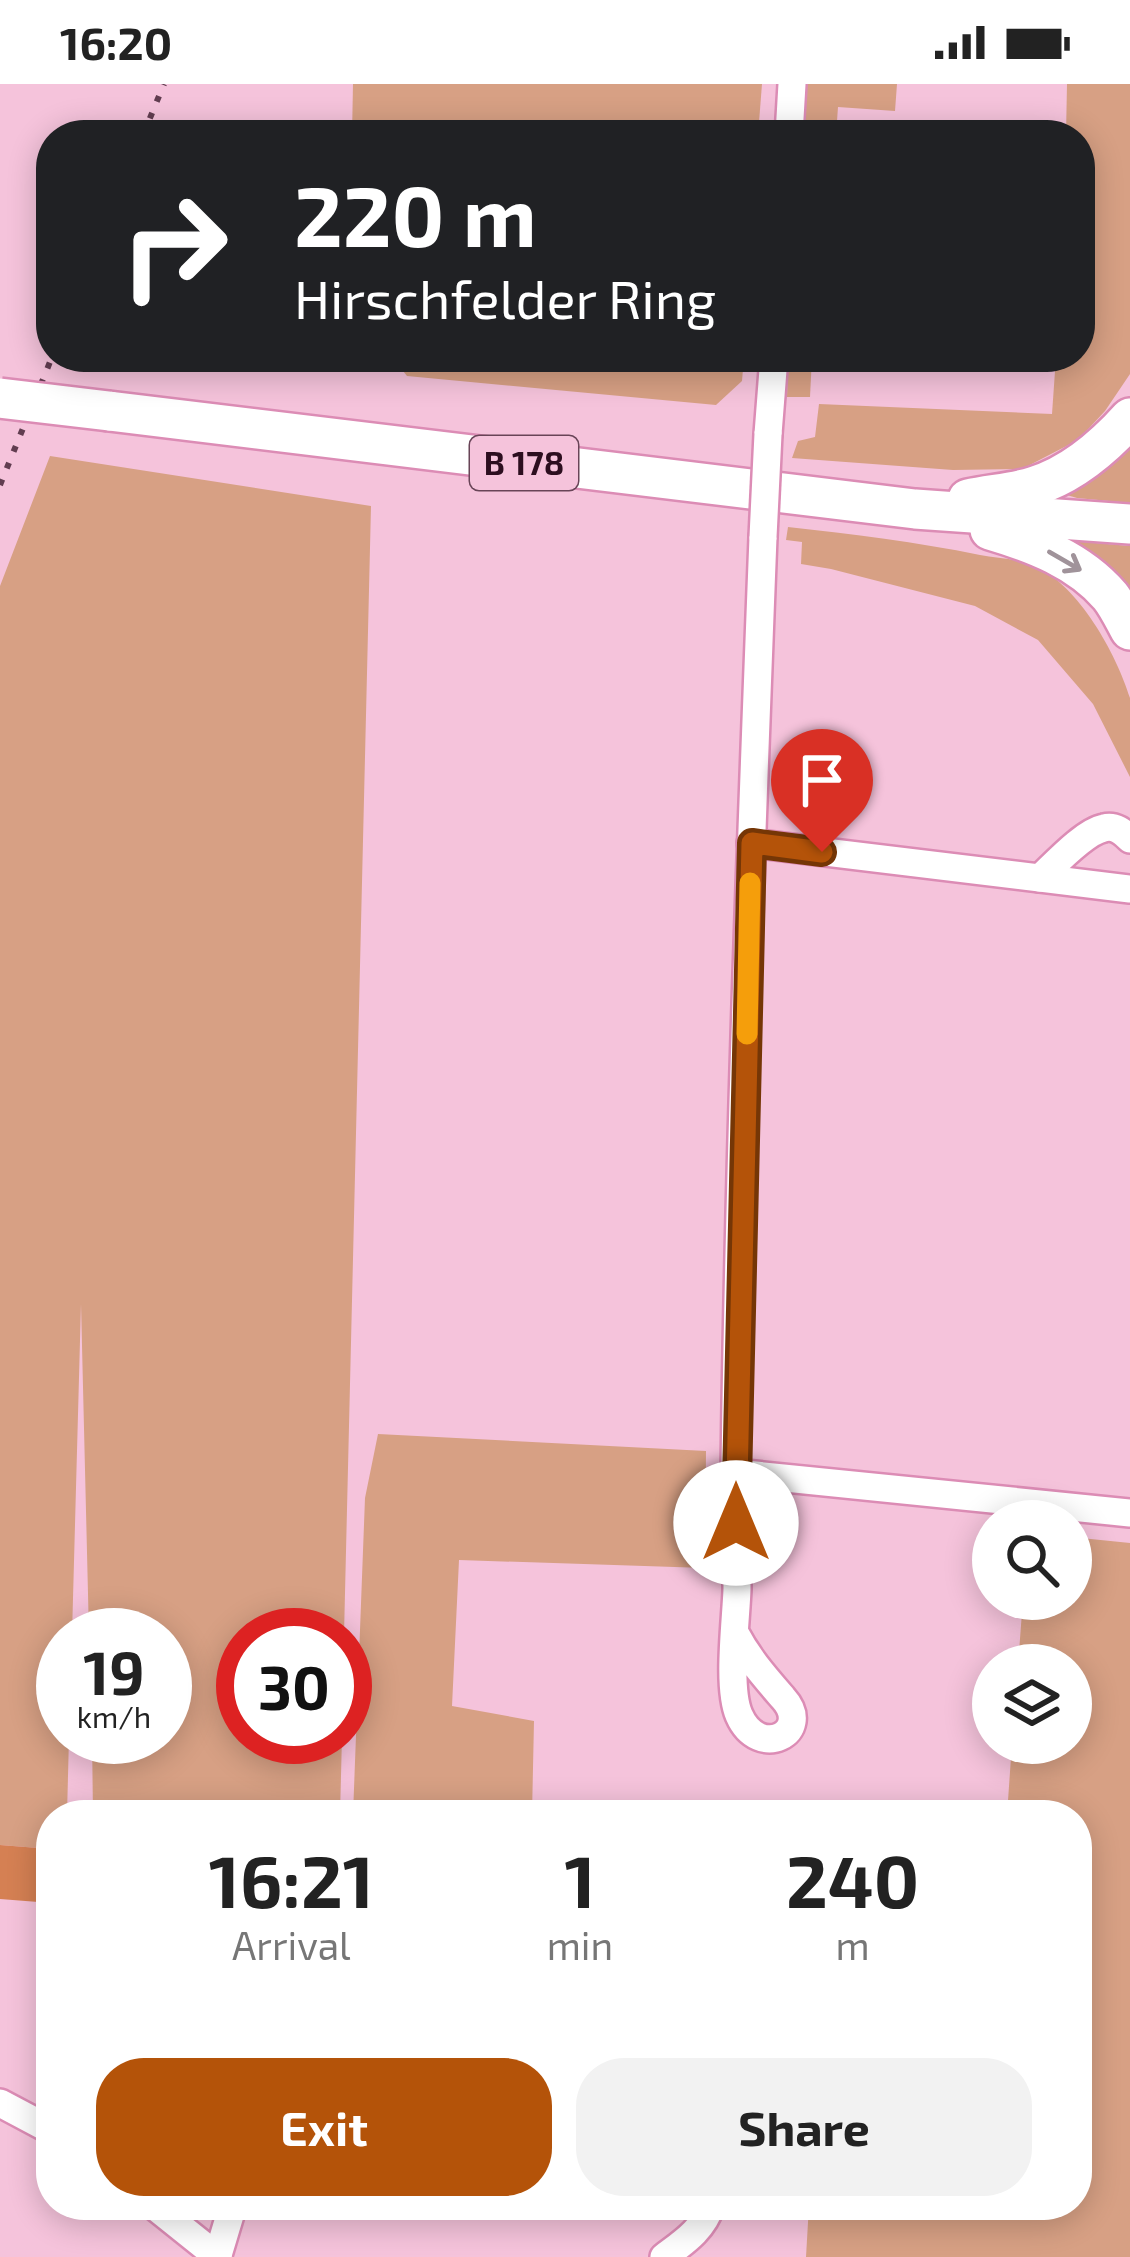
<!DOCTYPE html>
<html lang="en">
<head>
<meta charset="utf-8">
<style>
	body { margin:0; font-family:"Exo 2",sans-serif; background:#f2f2f2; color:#222; height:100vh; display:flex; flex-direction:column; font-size:45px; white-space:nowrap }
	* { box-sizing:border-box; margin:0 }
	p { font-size:39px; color:#767676 }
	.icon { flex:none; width:66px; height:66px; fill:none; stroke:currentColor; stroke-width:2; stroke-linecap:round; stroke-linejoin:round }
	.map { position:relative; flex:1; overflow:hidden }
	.sheet { position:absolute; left:36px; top:1716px; width:1056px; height:420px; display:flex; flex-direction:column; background:#fff; border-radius:48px; box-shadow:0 6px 30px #0003 }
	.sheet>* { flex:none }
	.guide { position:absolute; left:36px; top:36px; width:1059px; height:252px; border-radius:48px; box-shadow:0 6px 30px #0003; background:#202124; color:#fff; overflow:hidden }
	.buttons { position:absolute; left:972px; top:1416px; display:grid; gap:24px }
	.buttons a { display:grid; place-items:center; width:120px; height:120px; border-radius:50%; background:#fff; box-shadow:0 6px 30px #0003; font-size:60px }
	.speed { position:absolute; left:36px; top:1524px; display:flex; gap:24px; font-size:60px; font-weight:700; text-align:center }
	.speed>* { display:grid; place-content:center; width:156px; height:156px; border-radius:50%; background:#fff; box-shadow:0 6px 30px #0003; line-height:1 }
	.speed small { font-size:30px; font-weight:400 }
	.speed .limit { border:18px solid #d22; background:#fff; color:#111 }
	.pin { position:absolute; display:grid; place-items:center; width:102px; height:102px; color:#fff; margin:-123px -51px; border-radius:50% 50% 50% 0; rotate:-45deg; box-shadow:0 0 12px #0007 }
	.pin .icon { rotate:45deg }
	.me { position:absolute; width:132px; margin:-66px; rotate:0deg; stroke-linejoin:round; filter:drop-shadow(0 0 9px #0008) }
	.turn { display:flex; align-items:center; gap:42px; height:252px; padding:0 60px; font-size:54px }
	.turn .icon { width:156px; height:156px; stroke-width:2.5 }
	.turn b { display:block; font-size:84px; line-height:102px }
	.eta { display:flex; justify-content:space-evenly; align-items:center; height:204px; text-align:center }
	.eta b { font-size:72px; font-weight:700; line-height:84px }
	.action { display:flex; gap:24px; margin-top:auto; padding:24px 60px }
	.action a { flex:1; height:138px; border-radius:48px; background:#b45309; color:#fff; font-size:48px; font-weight:700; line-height:138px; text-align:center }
	.action a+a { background:#f2f2f2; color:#222 }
	.status { display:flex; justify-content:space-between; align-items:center; height:84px; padding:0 60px; background:#fff; direction:ltr }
	.status svg { height:33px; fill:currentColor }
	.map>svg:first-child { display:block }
</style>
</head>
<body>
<div class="status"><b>16:20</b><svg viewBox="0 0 49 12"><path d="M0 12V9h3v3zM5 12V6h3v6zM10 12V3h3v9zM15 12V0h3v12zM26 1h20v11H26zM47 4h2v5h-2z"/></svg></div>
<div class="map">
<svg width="1130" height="2173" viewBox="0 0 1130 2173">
	<rect width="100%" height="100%" fill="#f5c3db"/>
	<!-- green -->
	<g fill="#d7a084">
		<path d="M 353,0 L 762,0 L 758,51 L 352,51 Z"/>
		<path d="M 803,0 L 897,0 L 895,27 L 838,23 L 836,51 L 800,51 Z"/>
		<path d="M 1067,0 L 1130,0 L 1130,290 L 1105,327 L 1078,356 L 1022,385 L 953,386 L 792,374 L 798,357 L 815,353 L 819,320 L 1052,330 L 1056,273 L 1080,273 L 1080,51 L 1066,51 Z"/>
		<path d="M 392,273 L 744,273 L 742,297 L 716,321 L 407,292 Z"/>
		<path d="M 788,273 L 812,273 L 810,313 L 787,313 Z"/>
		<path d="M 1130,359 L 1130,419 L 1077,414 L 1057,408 Z"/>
		<path d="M 50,372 L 371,422 L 344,1551 L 243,1551 L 243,1653 L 342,1653 L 340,1731 L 93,1731 L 92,1653 L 165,1653 L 165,1551 L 89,1551 L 81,1220 L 72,1551 L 63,1551 L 63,1653 L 69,1653 L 67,1731 L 51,1731 L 51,1765 L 0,1761 L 0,502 Z"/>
		<path d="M 788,443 C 852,450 917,458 980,471 C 997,474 1019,475 1035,482 C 1079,502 1116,569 1130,614 L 1130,693 L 1093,620 L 1038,556 L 975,522 L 831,485 L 801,480 L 802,458 L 786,456 Z"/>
		<path d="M 1073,457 L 1130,462 L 1130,522 L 1071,463 Z"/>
		<path d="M 378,1350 L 706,1367 L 705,1484 L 459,1476 L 452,1622 L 534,1637 L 532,1731 L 353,1731 L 365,1414 Z"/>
		<path d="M 1071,1453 L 1130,1459 L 1130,2173 L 806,2173 L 809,2121 L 1077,2121 L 1077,1731 L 1007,1731 L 1012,1659 L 1071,1659 L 1071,1581 L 1018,1581 L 1023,1515 L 1071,1515 Z"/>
	</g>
	<!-- forest -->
	<path fill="#d58053" d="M 0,1761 L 51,1765 L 51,1819 L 0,1815 Z"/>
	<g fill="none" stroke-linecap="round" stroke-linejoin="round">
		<!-- minor casing -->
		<g stroke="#dc8cb5" stroke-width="32">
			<g id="minor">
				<path d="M 789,51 L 792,0"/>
				<path d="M 768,350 L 774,273"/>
				<path d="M 751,759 L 1130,805"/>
				<path d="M 1040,794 C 1055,780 1084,748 1104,744 C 1115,741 1123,748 1130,755"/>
				<path d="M 735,1389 L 1130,1429"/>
				<path d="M 735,1549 C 748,1574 764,1592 783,1614 C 814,1648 759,1677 739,1631 C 727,1603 736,1537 737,1505 C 737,1466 735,1426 735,1387 C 739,1076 751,764 763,453"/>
				<path d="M 0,2019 L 51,2046"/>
				<path d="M 153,2121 L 218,2173"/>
				<path d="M 218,2171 L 233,2121"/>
				<path d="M 664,2173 C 684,2158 703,2146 711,2121"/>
			</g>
		</g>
		<!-- highway casing -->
		<g stroke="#dc8cb5" stroke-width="44">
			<g id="highway">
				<path d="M 109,327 L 915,425 L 1130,440"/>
				<path d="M 968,415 C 990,410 1014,409 1035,402 C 1073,390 1104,363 1130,334"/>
				<path d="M 990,446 C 1034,459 1079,476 1110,512 C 1118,522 1124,535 1130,546"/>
			</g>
		</g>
		<!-- minor -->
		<use href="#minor" stroke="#fff" stroke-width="27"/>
		<!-- highway -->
		<use href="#highway" stroke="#fff" stroke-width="39"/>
		<!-- rail -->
		<g stroke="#613d50" stroke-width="6" stroke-dasharray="6 12" stroke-linecap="butt">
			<path d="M 143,51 L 164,0"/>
			<path d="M 0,401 L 52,273"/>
		</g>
		<!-- minor-bridge casing -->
		<g stroke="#dc8cb5" stroke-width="32" stroke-linecap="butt">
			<path id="minor-bridge" d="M 763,453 L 768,350"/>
		</g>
		<!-- highway-bridge casing -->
		<g stroke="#dc8cb5" stroke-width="44" stroke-linecap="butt">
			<path id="highway-bridge" d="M 0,314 L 109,327"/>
		</g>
		<!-- minor-bridge -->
		<use href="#minor-bridge" stroke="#fff" stroke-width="27"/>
		<!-- highway-bridge -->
		<use href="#highway-bridge" stroke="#fff" stroke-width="39"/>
	</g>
	<!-- one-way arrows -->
	<defs><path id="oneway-shaft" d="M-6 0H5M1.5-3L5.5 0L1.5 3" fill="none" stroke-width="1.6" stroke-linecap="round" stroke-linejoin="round" transform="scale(3)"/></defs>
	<use stroke="#a0939a" href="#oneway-shaft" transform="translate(1065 477) rotate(30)"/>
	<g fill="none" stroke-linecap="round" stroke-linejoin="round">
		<!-- route casing -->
		<g stroke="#753606" stroke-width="30">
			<path id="route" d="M 736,1439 L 752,759 L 822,768"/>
		</g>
		<!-- route -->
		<use href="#route" stroke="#b45309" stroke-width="21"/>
		<!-- slow -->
		<path stroke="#f59e0b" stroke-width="21" d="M 747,950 L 750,799"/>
	</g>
	<g text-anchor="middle" stroke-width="12" stroke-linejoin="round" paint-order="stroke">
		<!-- shield labels -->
		<rect fill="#f5c3db" stroke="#684457" stroke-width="3" x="470" y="352" width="108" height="54" rx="9"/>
		<g font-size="33" font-weight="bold" fill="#2c0e1f">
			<text x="524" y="391">B 178</text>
		</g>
	</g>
</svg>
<div class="buttons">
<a><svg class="icon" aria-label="search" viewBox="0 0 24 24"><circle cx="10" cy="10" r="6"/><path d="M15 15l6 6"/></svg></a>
<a><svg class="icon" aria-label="layers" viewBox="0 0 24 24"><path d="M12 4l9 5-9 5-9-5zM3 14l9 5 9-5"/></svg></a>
</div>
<div class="speed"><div>19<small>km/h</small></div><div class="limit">30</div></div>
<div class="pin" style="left:822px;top:768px;background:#d93025"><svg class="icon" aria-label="arrive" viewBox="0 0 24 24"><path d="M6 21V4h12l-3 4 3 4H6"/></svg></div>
<svg class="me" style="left:736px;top:1439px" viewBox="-20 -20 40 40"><circle r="19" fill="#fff"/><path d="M0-13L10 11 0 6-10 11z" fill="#b45309"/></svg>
<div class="guide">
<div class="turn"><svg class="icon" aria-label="right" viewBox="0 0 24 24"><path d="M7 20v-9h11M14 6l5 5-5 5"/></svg><div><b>220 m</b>Hirschfelder Ring</div></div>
</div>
<section class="sheet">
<div class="eta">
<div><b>16:21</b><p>Arrival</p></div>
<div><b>1</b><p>min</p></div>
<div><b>240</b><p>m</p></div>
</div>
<div class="action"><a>Exit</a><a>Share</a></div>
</section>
</div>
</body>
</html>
